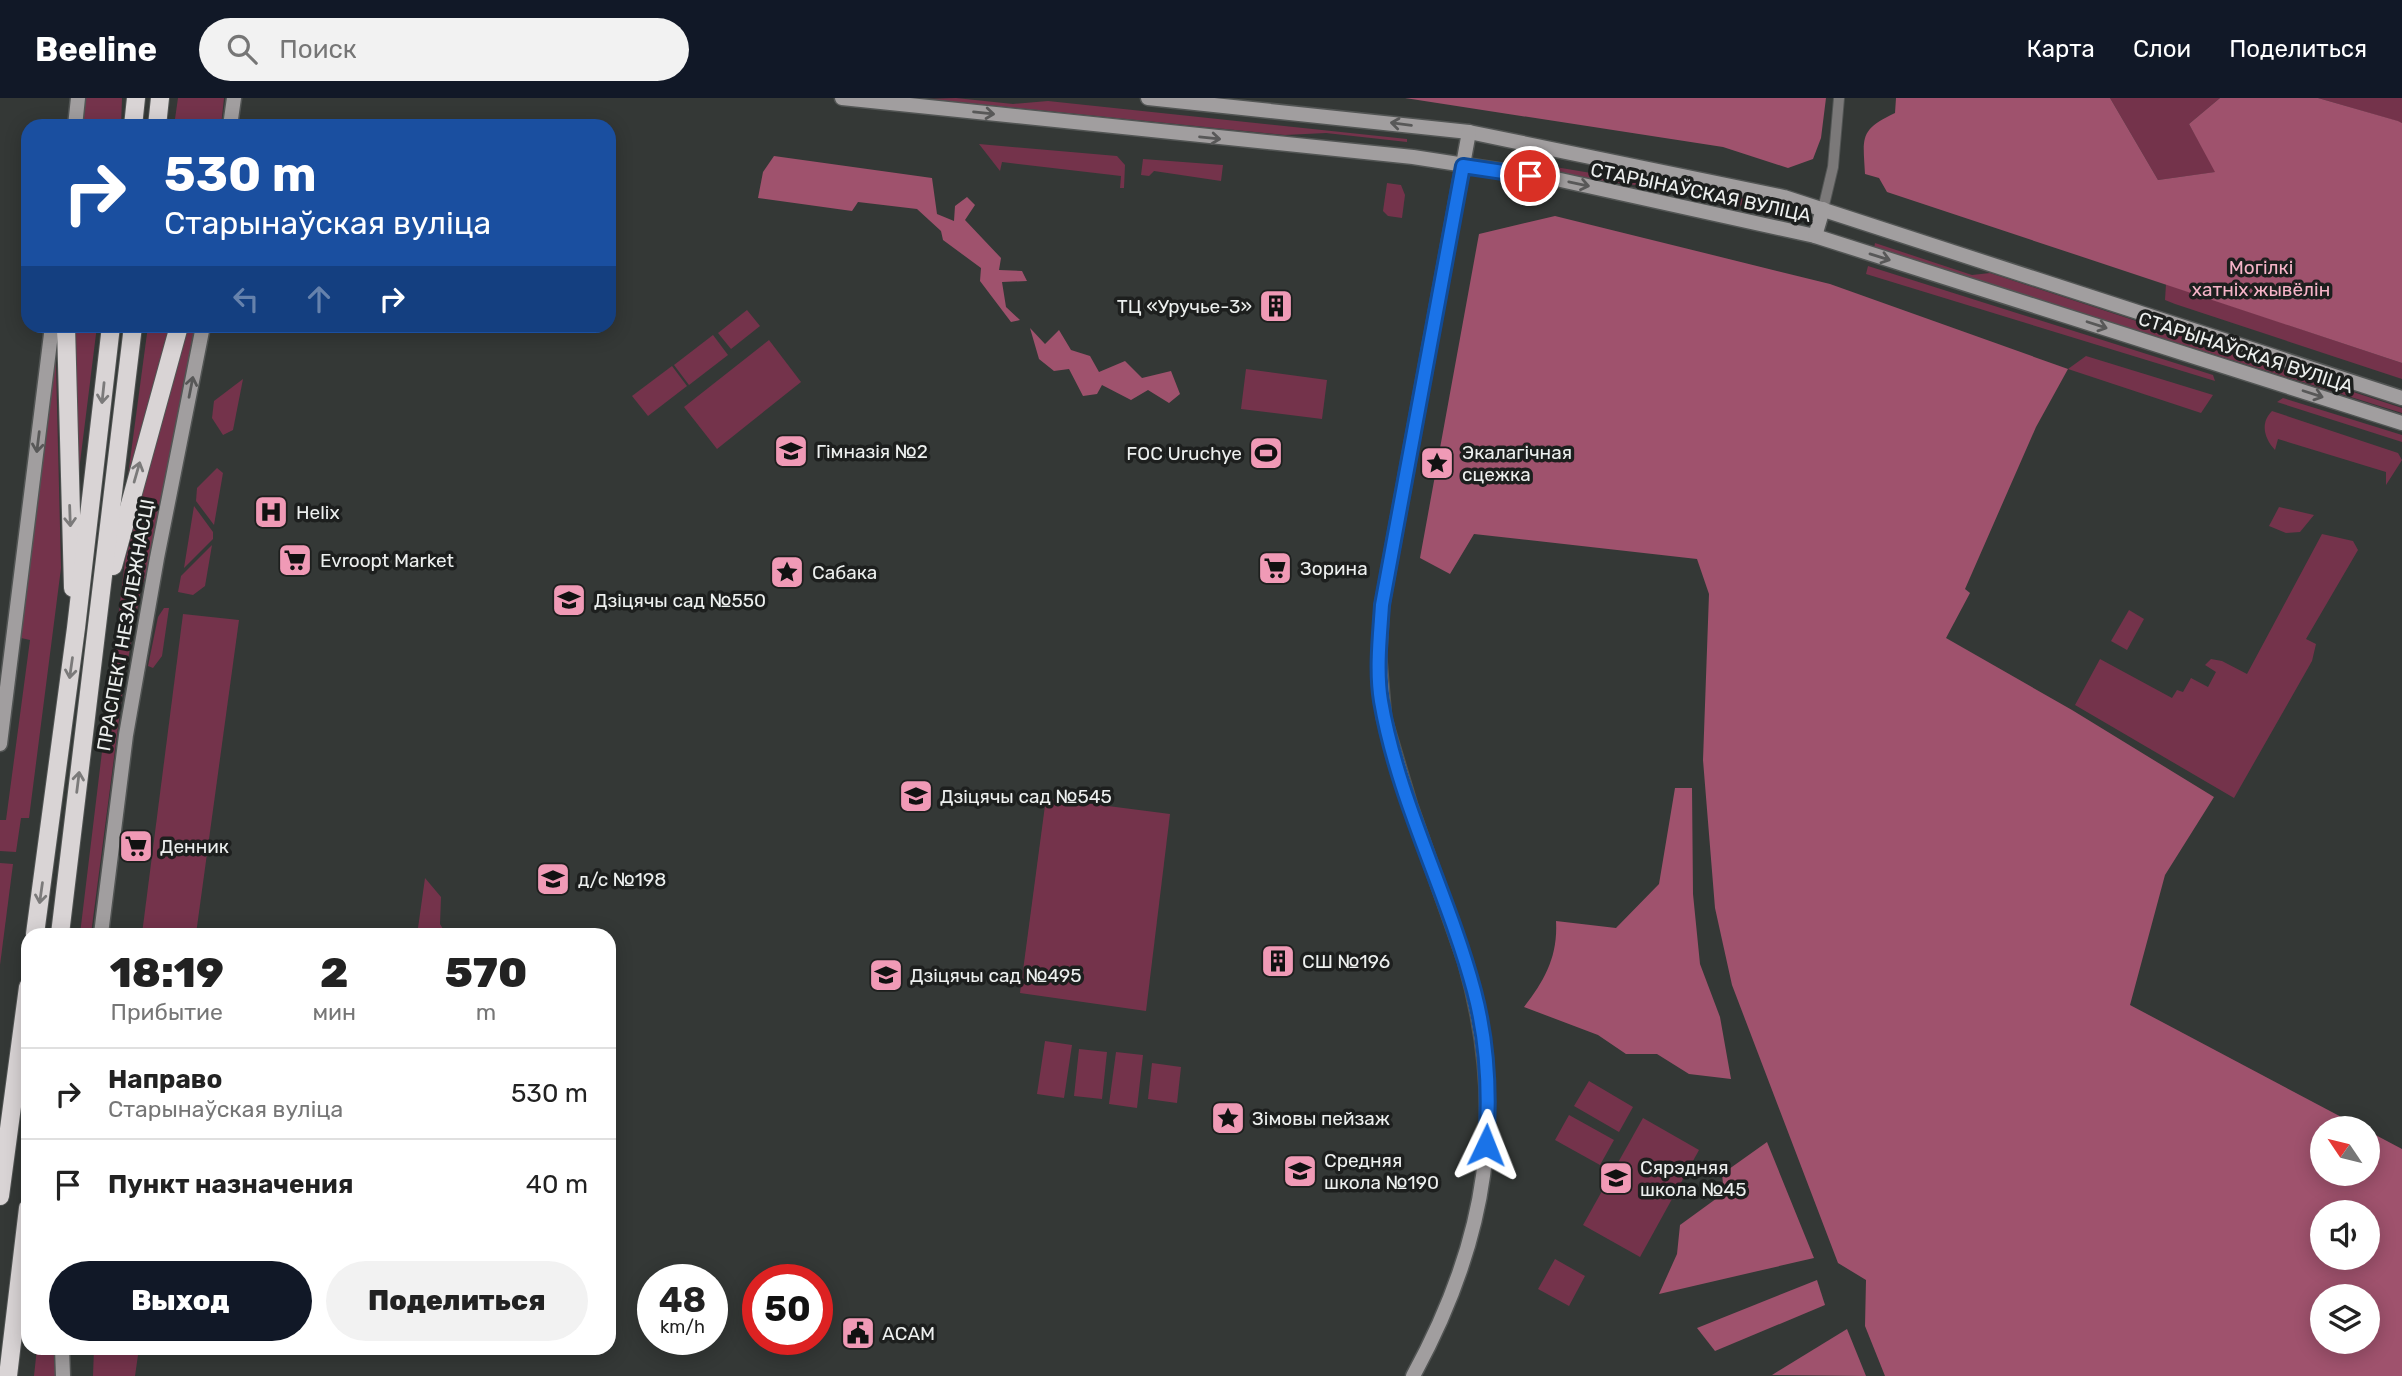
<!DOCTYPE html>
<html lang="ru">
<head>
<meta charset="utf-8">
<style>
	body { margin:0; font-family:Rubik,sans-serif; background:#f2f2f2; color:#222; height:100vh; display:flex; flex-direction:column; font-size:26px; white-space:nowrap }
	* { box-sizing:border-box; margin:0 }
	p { font-size:23px; color:#767676 }
	.icon { flex:none; width:38px; height:38px; fill:none; stroke:currentColor; stroke-width:2; stroke-linecap:round; stroke-linejoin:round }
	.map { position:relative; flex:1; overflow:hidden }
	.details { position:absolute; left:21px; top:830px; width:595px; height:427px; display:flex; flex-direction:column; background:#fff; border-radius:21px; box-shadow:0 4px 18px #0003 }
	.details>* { flex:none }
	.hud { position:absolute; left:21px; top:21px; width:595px; height:214px; border-radius:21px; box-shadow:0 4px 18px #0003; background:#1a4fa0; color:#fff; overflow:hidden }
	.needle { width:46px; rotate:305deg }
	.tools { position:absolute; left:2310px; top:1018px; display:grid; gap:14px }
	.tools a { display:grid; place-items:center; width:70px; height:70px; border-radius:50%; background:#fff; box-shadow:0 4px 18px #0003; font-size:35px }
	.speed { position:absolute; left:637px; top:1166px; display:flex; gap:14px; font-size:35px; font-weight:700; text-align:center }
	.speed>* { display:grid; place-content:center; width:91px; height:91px; border-radius:50%; background:#fff; box-shadow:0 4px 18px #0003; line-height:1 }
	.speed small { font-size:18px; font-weight:400 }
	.speed .limit { border:10px solid #d22; background:#fff; color:#111 }
	.pin { position:absolute; display:grid; place-items:center; width:60px; height:60px; color:#fff; margin:-30px; border:4px solid #fff; border-radius:50%; box-shadow:0 2px 7px #0007 }
	.me { position:absolute; width:77px; margin:-38px; rotate:2deg; stroke-linejoin:round; filter:drop-shadow(0 0 5px #0008) }
	.turn { display:flex; align-items:center; gap:24px; height:147px; padding:0 28px; font-size:32px }
	.turn .icon { width:91px; height:91px; stroke-width:2.5 }
	.turn b { display:block; font-size:49px; line-height:60px }
	.lanes { display:flex; align-items:center; height:66px; padding:0 28px; background:#0003; justify-content:center; gap:35px; direction:ltr }
	.lanes .off { opacity:.35 }
	.eta { display:flex; justify-content:space-evenly; align-items:center; height:119px; text-align:center }
	.eta b { font-size:42px; font-weight:800; line-height:49px }
	.primary-button { display:flex; gap:14px; margin-top:auto; padding:14px 28px }
	.primary-button a { flex:1; height:80px; border-radius:42px; background:#111827; color:#fff; font-size:28px; font-weight:800; line-height:80px; text-align:center }
	.primary-button a+a { background:#f2f2f2; color:#222 }
	ul { padding:0; list-style:none }
	li { display:flex; align-items:center; gap:21px; height:91px; padding:0 28px; border-top:2px solid #e0e0e0 }
	li div { flex:1 }
	li b { display:block; font-size:26px }
	li em { font-style:normal }
	header { display:flex; align-items:center; gap:42px; box-sizing:border-box; height:98px; padding:0 35px; background:#111827; color:#fff }
	header strong { font-size:33px }
	nav { display:flex; gap:38px; margin-inline-start:auto; font-size:24px }
	.search { width:490px; height:63px; background:#f2f2f2; display:flex; align-items:center; gap:18px; box-sizing:border-box; padding:0 24px; border-radius:38px; color:#767676; font-size:26px }
	.map>svg:first-child { display:block }
</style>
</head>
<body>
<header>
<strong>Beeline</strong>
<div class="search"><svg class="icon" aria-label="search" viewBox="0 0 24 24"><circle cx="10" cy="10" r="6"/><path d="M15 15l6 6"/></svg>Поиск</div>
<nav><a>Карта</a><a>Слои</a><a>Поделиться</a></nav>
</header>
<div class="map">
<svg width="2402" height="1278" viewBox="0 0 2402 1278">
	<rect width="100%" height="100%" fill="#343836"/>
	<!-- green -->
	<g fill="#74334b">
		<path d="M 85,0 L 122,0 L 121,28 L 82,28 Z"/>
		<path d="M 178,0 L 224,0 L 221,28 L 174,28 Z"/>
		<path d="M 956,0 L 1013,6 L 1048,3 L 1407,41 L 1407,44 L 1326,35 L 1285,37 L 928,1 Z"/>
		<path d="M 2110,0 L 2220,0 L 2189,26 L 2216,74 L 2158,82 Z"/>
		<path d="M 2318,0 L 2402,0 L 2402,25 L 2397,23 Z"/>
		<path d="M 979,46 L 1117,58 L 1125,67 L 1124,90 L 1120,90 L 1121,78 L 1002,64 L 1000,73 Z"/>
		<path d="M 1143,61 L 1223,67 L 1221,83 L 1154,73 L 1149,78 L 1141,77 Z"/>
		<path d="M 1514,62 L 1800,110 L 1797,120 L 1661,90 L 1584,81 L 1513,66 Z"/>
		<path d="M 1387,85 L 1401,87 L 1405,97 L 1402,120 L 1388,118 L 1383,113 Z"/>
		<path d="M 1875,145 L 1972,177 L 1990,175 L 2402,310 L 2402,315 L 1874,150 Z"/>
		<path d="M 1868,168 L 2213,277 L 2215,283 L 1866,176 Z"/>
		<path d="M 2166,186 L 2402,265 L 2402,281 L 2175,206 L 2165,202 Z"/>
		<path d="M 747,212 L 760,228 L 731,251 L 718,235 Z"/>
		<path d="M 55,228 L 61,470 L 29,720 L 21,720 L 16,754 L 0,753 L 0,722 L 6,722 L 30,542 L 21,540 Z"/>
		<path d="M 72,228 L 97,228 L 74,413 Z"/>
		<path d="M 148,228 L 170,228 L 127,385 Z"/>
		<path d="M 186,228 L 195,228 L 152,459 L 141,491 L 124,583 L 91,836 L 80,836 L 125,463 Z"/>
		<path d="M 713,237 L 728,257 L 689,287 L 674,267 Z"/>
		<path d="M 769,242 L 801,284 L 717,351 L 684,309 Z"/>
		<path d="M 2086,258 L 2213,297 L 2201,315 L 2068,271 Z"/>
		<path d="M 672,268 L 687,288 L 648,318 L 632,298 Z"/>
		<path d="M 1246,271 L 1327,282 L 1322,321 L 1241,311 Z"/>
		<path d="M 243,281 L 233,332 L 223,337 L 212,320 L 214,303 Z"/>
		<path d="M 2283,300 L 2402,337 L 2402,344 L 2277,304 Z"/>
		<path d="M 2272,313 L 2398,355 L 2402,362 L 2386,387 L 2386,374 L 2278,341 L 2275,352 C 2264,340 2260,325 2272,313 Z"/>
		<path d="M 217,370 L 223,375 L 214,427 L 196,403 L 197,390 Z"/>
		<path d="M 194,408 L 213,434 L 213,441 L 184,470 Z"/>
		<path d="M 2279,409 L 2314,417 L 2300,434 L 2286,435 L 2269,428 Z"/>
		<path d="M 2322,436 L 2353,443 L 2358,452 L 2306,541 L 2316,546 L 2312,563 L 2234,700 L 2075,607 L 2100,561 L 2172,600 L 2177,592 L 2183,594 L 2191,580 L 2208,589 L 2216,574 L 2205,567 L 2211,561 L 2222,563 L 2247,576 Z"/>
		<path d="M 212,447 L 205,488 L 193,497 L 178,494 L 181,478 Z"/>
		<path d="M 164,510 L 169,510 L 162,558 L 153,570 L 148,568 L 158,519 Z"/>
		<path d="M 2129,512 L 2144,521 L 2127,552 L 2111,543 Z"/>
		<path d="M 183,516 L 239,522 L 196,836 L 142,836 Z"/>
		<path d="M 1046,700 L 1170,716 L 1146,913 L 1020,895 Z"/>
		<path d="M 0,765 L 13,766 L 0,867 Z"/>
		<path d="M 425,780 L 441,799 L 440,826 L 446,836 L 423,836 L 418,830 Z"/>
		<path d="M 1045,943 L 1072,947 L 1064,1000 L 1037,996 Z"/>
		<path d="M 1079,951 L 1107,954 L 1102,1001 L 1074,998 Z"/>
		<path d="M 1116,954 L 1143,957 L 1137,1010 L 1109,1006 Z"/>
		<path d="M 1152,965 L 1181,969 L 1177,1005 L 1148,1001 Z"/>
		<path d="M 1589,983 L 1633,1009 L 1619,1034 L 1574,1008 Z"/>
		<path d="M 1569,1017 L 1614,1042 L 1600,1067 L 1555,1042 Z"/>
		<path d="M 1643,1020 L 1699,1052 L 1640,1159 L 1583,1127 Z"/>
		<path d="M 1555,1161 L 1585,1178 L 1569,1208 L 1538,1191 Z"/>
		<path d="M 37,1250 L 55,1250 L 57,1278 L 34,1278 Z"/>
		<path d="M 94,1250 L 139,1250 L 135,1278 L 93,1278 Z"/>
	</g>
	<!-- forest -->
	<g fill="#9f526d" fill-rule="evenodd">
		<path d="M 1405,0 L 1826,0 L 1821,40 L 1813,61 L 1788,70 L 1723,49 Z"/>
		<path d="M 1896,0 L 2110,0 L 2158,82 L 2215,74 L 2189,26 L 2220,0 L 2318,0 L 2398,23 L 2402,25 L 2402,265 L 1887,94 L 1879,80 L 1865,76 C 1863,39 1859,32 1895,15 Z"/>
		<path d="M 774,58 L 932,80 L 937,116 L 954,123 L 955,108 L 967,99 L 975,107 L 965,122 L 1001,160 L 999,172 L 1022,173 L 1027,183 L 1002,184 L 1006,209 L 1020,222 L 1011,224 L 980,183 L 981,170 L 943,142 L 941,133 L 917,111 L 858,104 L 852,113 L 758,100 L 763,74 Z"/>
		<path d="M 1555,118 L 1830,186 L 2068,271 L 2036,329 L 1965,491 L 1970,495 L 1946,540 L 2072,612 L 2214,699 L 2165,777 L 2130,907 L 2364,1031 L 2322,1031 L 2322,1076 L 2368,1076 L 2368,1033 L 2402,1051 L 2402,1278 L 1885,1278 L 1865,1228 L 1866,1182 L 1838,1165 L 1732,887 L 1715,810 L 1703,662 L 1709,496 L 1697,461 L 1474,436 L 1450,476 L 1420,460 L 1479,136 ZM 2322,1115 L 2368,1115 L 2368,1160 L 2322,1160 ZM 2322,1199 L 2368,1199 L 2368,1244 L 2322,1244 Z"/>
		<path d="M 1030,230 L 1045,246 L 1059,232 L 1071,252 L 1090,258 L 1099,274 L 1125,263 L 1142,280 L 1171,273 L 1180,296 L 1169,305 L 1148,292 L 1131,302 L 1102,287 L 1097,296 L 1083,298 L 1069,271 L 1054,273 L 1039,261 Z"/>
		<path d="M 1675,690 L 1692,690 L 1693,796 L 1700,866 L 1720,919 L 1731,981 L 1689,976 L 1657,956 L 1626,956 L 1598,937 L 1524,909 C 1545,882 1558,858 1556,823 L 1616,830 L 1659,786 Z"/>
		<path d="M 1767,1044 L 1814,1160 L 1659,1196 L 1677,1156 L 1680,1127 L 1724,1095 L 1722,1076 Z"/>
		<path d="M 1817,1182 L 1825,1207 L 1715,1253 L 1697,1230 Z"/>
		<path d="M 1847,1231 L 1866,1278 L 1772,1277 Z"/>
	</g>
	<g fill="none" stroke-linecap="round" stroke-linejoin="round">
		<!-- street casing -->
		<g stroke="#525554" stroke-width="12">
			<path id="street" d="M 1823,111 L 1833,69 L 1839,0"/>
		</g>
		<!-- secondary casing -->
		<g stroke="#525554" stroke-width="17">
			<g id="secondary">
				<path d="M 842,0 L 1413,59 L 1556,81 L 1815,138 L 2402,325"/>
				<path d="M 1148,0 L 1469,34 L 1784,99 L 2402,300"/>
				<path d="M 75,28 L 78,0"/>
				<path d="M 230,28 L 234,0"/>
				<path d="M 1815,138 L 1823,111"/>
				<path d="M 0,646 L 52,228"/>
				<path d="M 101,836 L 126,637 L 157,460 L 203,228"/>
				<path d="M 62,1250 L 63,1278"/>
				<path d="M 1413,1278 C 1488,1141 1508,1015 1465,863 L 1410,707 L 1384,620 L 1379,558 L 1382,507 L 1469,34"/>
			</g>
		</g>
		<!-- highway casing -->
		<g stroke="#525554" stroke-width="20">
			<g id="highway">
				<path d="M 133,28 L 136,0"/>
				<path d="M 157,28 L 160,0"/>
				<path d="M 66,228 L 73,490"/>
				<path d="M 113,468 L 179,228"/>
				<path d="M 35,836 L 76,530 L 111,228"/>
				<path d="M 60,836 L 133,228"/>
				<path d="M 0,1098 L 28,889"/>
				<path d="M 8,1278 L 28,1110"/>
			</g>
		</g>
		<!-- street -->
		<use href="#street" stroke="#7b7979" stroke-width="10"/>
		<!-- secondary -->
		<use href="#secondary" stroke="#a19e9f" stroke-width="14"/>
		<!-- highway -->
		<use href="#highway" stroke="#d9d4d5" stroke-width="18"/>
	</g>
	<!-- one-way arrows -->
	<defs><path id="oneway-shaft" d="M-6 0H5M1.5-3L5.5 0L1.5 3" fill="none" stroke-width="1.6" stroke-linecap="round" stroke-linejoin="round" transform="scale(1.75)"/></defs>
	<g stroke="#585858">
		<use href="#oneway-shaft" transform="translate(984 15) rotate(6)"/>
		<use href="#oneway-shaft" transform="translate(1401 26) rotate(-173)"/>
		<use href="#oneway-shaft" transform="translate(1210 40) rotate(6)"/>
		<use href="#oneway-shaft" transform="translate(1579 86) rotate(12)"/>
		<use href="#oneway-shaft" transform="translate(1880 159) rotate(17)"/>
		<use href="#oneway-shaft" transform="translate(2097 227) rotate(18)"/>
		<use href="#oneway-shaft" transform="translate(191 289) rotate(-79)"/>
		<use href="#oneway-shaft" transform="translate(2313 296) rotate(18)"/>
		<use href="#oneway-shaft" transform="translate(38 344) rotate(97)"/>
	</g>
	<g stroke="#7b7a7a">
		<use href="#oneway-shaft" transform="translate(103 295) rotate(96)"/>
		<use href="#oneway-shaft" transform="translate(137 374) rotate(-74)"/>
		<use href="#oneway-shaft" transform="translate(70 418) rotate(88)"/>
		<use href="#oneway-shaft" transform="translate(71 570) rotate(98)"/>
		<use href="#oneway-shaft" transform="translate(78 684) rotate(-83)"/>
		<use href="#oneway-shaft" transform="translate(41 795) rotate(98)"/>
	</g>
	<g fill="none" stroke-linecap="round" stroke-linejoin="round">
		<!-- route casing -->
		<g stroke="#114b97" stroke-width="18">
			<path id="route" d="M 1486,1047 C 1490,996 1487,942 1474,893 C 1448,795 1398,703 1381,603 C 1376,572 1380,538 1382,507 L 1463,68 L 1530,78"/>
		</g>
		<!-- route -->
		<use href="#route" stroke="#1a73e8" stroke-width="12"/>
	</g>
	<!-- icons -->
	<defs>
		<g id="building-square" transform="scale(1.75)"><rect x="-9" y="-9" width="18" height="18" rx="4" fill="#f09ab6" stroke="#1d1f1e"/><path d="M-4-6H4V6H1V3H-1V6H-4ZM-2.5-4.3h1.7v1.8h-1.7ZM.8-4.3h1.7v1.8H.8ZM-2.5-1h1.7V.8h-1.7ZM.8-1h1.7V.8H.8Z" fill="#111"/></g>
		<g id="school-square" transform="scale(1.75)"><rect x="-9" y="-9" width="18" height="18" rx="4" fill="#f09ab6" stroke="#1d1f1e"/><path d="M0-5L7-2L0 1L-7-2ZM-4 1L0 2.5L4 1V4Q0 6-4 4Z" fill="#111"/></g>
		<g id="stadium-square" transform="scale(1.75)"><rect x="-9" y="-9" width="18" height="18" rx="4" fill="#f09ab6" stroke="#1d1f1e"/><path d="M0-5a6.5 5 0 1 0 0 10a6.5 5 0 1 0 0-10ZM-3.5-1.8h7v3.6h-7Z" fill="#111"/></g>
		<g id="sight-square" transform="scale(1.75)"><rect x="-9" y="-9" width="18" height="18" rx="4" fill="#f09ab6" stroke="#1d1f1e"/><path d="M0-6L1.8-2.2L6-1.7L2.9 1.2L3.7 5.4L0 3.3L-3.7 5.4L-2.9 1.2L-6-1.7L-1.8-2.2Z" fill="#111"/></g>
		<g id="hospital-square" transform="scale(1.75)"><rect x="-9" y="-9" width="18" height="18" rx="4" fill="#f09ab6" stroke="#1d1f1e"/><path d="M-5-5h3v3.5h4V-5h3V5h-3V1.5h-4V5h-3Z" fill="#111"/></g>
		<g id="supermarket-square" transform="scale(1.75)"><rect x="-9" y="-9" width="18" height="18" rx="4" fill="#f09ab6" stroke="#1d1f1e"/><path d="M-6-5.5h2.5l.6 2H6L4.5 2H-2.5L-4.4-4H-6ZM-1.5 3.2a1.3 1.3 0 1 0 .1 0ZM3 3.2a1.3 1.3 0 1 0 .1 0Z" fill="#111"/></g>
		<g id="civic-square" transform="scale(1.75)"><rect x="-9" y="-9" width="18" height="18" rx="4" fill="#f09ab6" stroke="#1d1f1e"/><path d="M-.6-6.5H3V-4.5H.6V-3L4-1V1h2V6H-6V1h2V-1L-.6-3ZM-1.2 2.5V6h2.4V2.5Z" fill="#111"/></g>
	</defs>
	<g fill-rule="evenodd">
		<use href="#building-square" x="1276" y="208"/>
		<use href="#school-square" x="791" y="353"/>
		<use href="#stadium-square" x="1266" y="355"/>
		<use href="#sight-square" x="1437" y="365"/>
		<use href="#hospital-square" x="271" y="414"/>
		<use href="#supermarket-square" x="295" y="462"/>
		<use href="#supermarket-square" x="1275" y="470"/>
		<use href="#sight-square" x="787" y="474"/>
		<use href="#school-square" x="569" y="502"/>
		<use href="#school-square" x="916" y="698"/>
		<use href="#supermarket-square" x="136" y="748"/>
		<use href="#school-square" x="553" y="781"/>
		<use href="#building-square" x="1278" y="863"/>
		<use href="#school-square" x="886" y="877"/>
		<use href="#sight-square" x="1228" y="1020"/>
		<use href="#school-square" x="1300" y="1073"/>
		<use href="#school-square" x="1616" y="1080"/>
		<use href="#civic-square" x="858" y="1235"/>
	</g>
	<g text-anchor="middle" stroke-width="7" stroke-linejoin="round" paint-order="stroke">
		<!-- street labels -->
		<g font-size="19" fill="#edf0ef" stroke="#1d1f1e">
			<text transform="translate(1701 94) rotate(12)" y="7">СТАРЫНАЎСКАЯ ВУЛІЦА</text>
			<text transform="translate(2246 254) rotate(18)" y="7">СТАРЫНАЎСКАЯ ВУЛІЦА</text>
			<text transform="translate(125 527) rotate(-80)" y="7">ПРАСПЕКТ НЕЗАЛЕЖНАСЦІ</text>
		</g>
		<!-- park labels -->
		<g font-size="19" fill="#f6b4c8" stroke="#1d1f1e">
			<text x="2261" y="176">Могілкі<tspan x="2261" dy="22">хатніх жывёлін</tspan></text>
		</g>
		<!-- poi labels -->
		<g font-size="19" fill="#edf0ef" stroke="#1d1f1e" text-anchor="start">
			<text x="1252" y="215" text-anchor="end">ТЦ «Уручье-3»</text>
			<text x="816" y="360">Гімназія №2</text>
			<text x="1462" y="361">Экалагічная<tspan x="1462" dy="22">сцежка</tspan></text>
			<text x="1242" y="362" text-anchor="end">FOC Uruchye</text>
			<text x="296" y="421">Helix</text>
			<text x="320" y="469">Evroopt Market</text>
			<text x="1300" y="477">Зорина</text>
			<text x="812" y="481">Сабака</text>
			<text x="594" y="509">Дзіцячы сад №550</text>
			<text x="940" y="705">Дзіцячы сад №545</text>
			<text x="160" y="755">Денник</text>
			<text x="578" y="788">д/с №198</text>
			<text x="1302" y="870">СШ №196</text>
			<text x="910" y="884">Дзіцячы сад №495</text>
			<text x="1252" y="1027">Зімовы пейзаж</text>
			<text x="1324" y="1069">Средняя<tspan x="1324" dy="22">школа №190</tspan></text>
			<text x="1640" y="1076">Сярэдняя<tspan x="1640" dy="22">школа №45</tspan></text>
			<text x="882" y="1242">АСАМ</text>
		</g>
	</g>
</svg>
<div class="tools">
<a><svg class="needle" viewBox="-14 -14 28 28"><path d="M0-13l5 13h-10z" fill="#e53935"/><path d="M0 13l5-13h-10z" fill="#767676"/></svg></a>
<a><svg class="icon" aria-label="sound" viewBox="0 0 24 24"><path d="M4 9h4l5-4v14l-5-4H4zM17 9q2 3 0 6"/></svg></a>
<a><svg class="icon" aria-label="layers" viewBox="0 0 24 24"><path d="M12 4l9 5-9 5-9-5zM3 14l9 5 9-5"/></svg></a>
</div>
<div class="speed"><div>48<small>km/h</small></div><div class="limit">50</div></div>
<div class="pin" style="left:1530px;top:78px;background:#d93025"><svg class="icon" aria-label="arrive" viewBox="0 0 24 24"><path d="M6 21V4h12l-3 4 3 4H6"/></svg></div>
<svg class="me" style="left:1486px;top:1047px" viewBox="-20 -20 40 40"><path d="M0-17L14 15 0 8-14 15z" fill="#1a73e8" stroke="#fff" stroke-width="4"/></svg>
<div class="hud">
<div class="turn"><svg class="icon" aria-label="right" viewBox="0 0 24 24"><path d="M7 20v-9h11M14 6l5 5-5 5"/></svg><div><b>530 m</b>Старынаўская вуліца</div></div>
<div class="lanes"><svg class="icon off" aria-label="left" viewBox="0 0 24 24"><path d="M17 20v-9H6M10 6l-5 5 5 5"/></svg><svg class="icon off" aria-label="ahead" viewBox="0 0 24 24"><path d="M12 20V5M6 11l6-6 6 6"/></svg><svg class="icon" aria-label="right" viewBox="0 0 24 24"><path d="M7 20v-9h11M14 6l5 5-5 5"/></svg></div>
</div>
<section class="details">
<div class="eta">
<div><b>18:19</b><p>Прибытие</p></div>
<div><b>2</b><p>мин</p></div>
<div><b>570</b><p>m</p></div>
</div>
<ul>
<li><svg class="icon" aria-label="right" viewBox="0 0 24 24"><path d="M7 20v-9h11M14 6l5 5-5 5"/></svg><div><b>Направо</b><p>Старынаўская вуліца</p></div><em>530 m</em></li>
<li><svg class="icon" aria-label="arrive" viewBox="0 0 24 24"><path d="M6 21V4h12l-3 4 3 4H6"/></svg><div><b>Пункт назначения</b></div><em>40 m</em></li>
</ul>
<div class="primary-button"><a>Выход</a><a>Поделиться</a></div>
</section>
</div>
</body>
</html>
